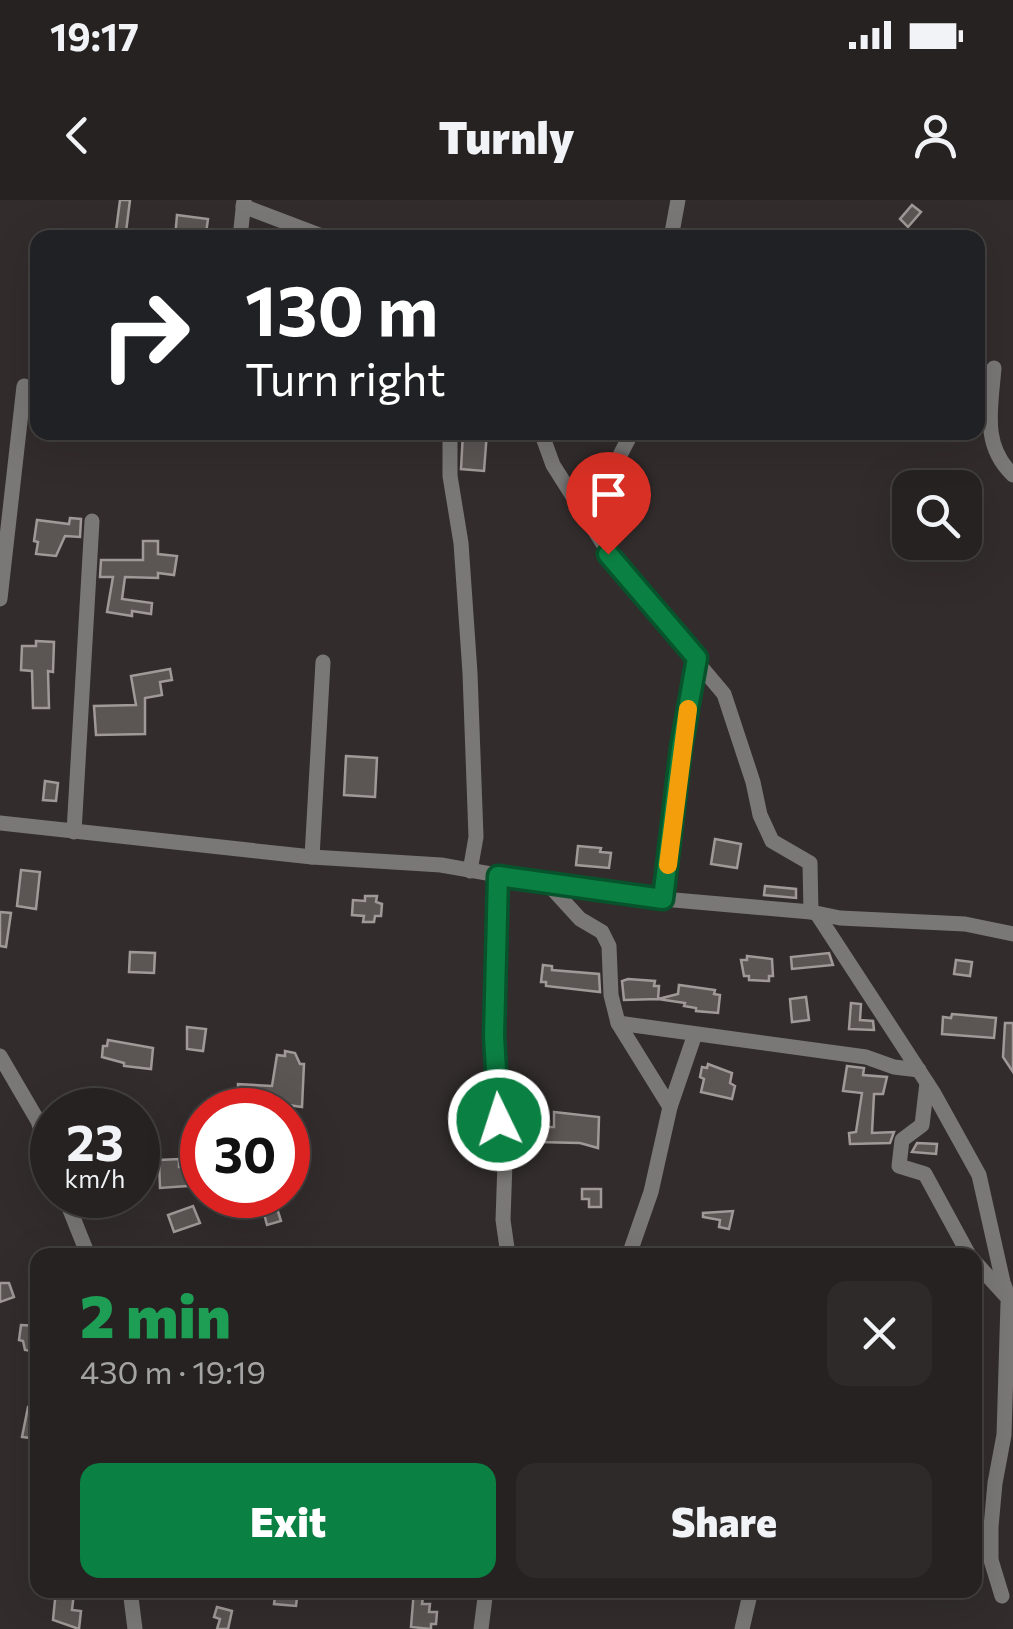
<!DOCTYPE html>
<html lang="en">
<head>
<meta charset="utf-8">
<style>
	body { margin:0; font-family:Commissioner,sans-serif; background:#2e2a2a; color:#f1f3f6; height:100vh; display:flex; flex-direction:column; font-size:38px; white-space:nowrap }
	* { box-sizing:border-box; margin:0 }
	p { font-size:32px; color:#a4a4a5 }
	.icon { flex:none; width:55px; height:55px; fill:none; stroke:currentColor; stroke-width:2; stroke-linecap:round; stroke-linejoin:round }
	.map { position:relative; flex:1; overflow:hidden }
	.panel { position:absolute; left:30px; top:1048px; width:952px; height:350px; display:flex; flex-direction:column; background:#262221; border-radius:20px; box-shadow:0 10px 40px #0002,0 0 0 2px #423f3f }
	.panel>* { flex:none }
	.hud { position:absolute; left:30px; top:30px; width:955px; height:210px; border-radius:20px; box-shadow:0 10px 40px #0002,0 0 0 2px #423f3f; background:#202124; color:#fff; overflow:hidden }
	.controls { position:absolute; left:892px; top:270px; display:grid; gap:20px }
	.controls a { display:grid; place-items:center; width:90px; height:90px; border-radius:20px; background:#262221; box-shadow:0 10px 40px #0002,0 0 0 2px #423f3f; font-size:50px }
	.speed { position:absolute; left:30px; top:888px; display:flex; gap:20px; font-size:50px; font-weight:700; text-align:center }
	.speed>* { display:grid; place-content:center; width:130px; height:130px; border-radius:50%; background:#262221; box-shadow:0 10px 40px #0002,0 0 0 2px #423f3f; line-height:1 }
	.speed small { font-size:25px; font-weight:400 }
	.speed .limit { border:15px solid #d22; background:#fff; color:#111 }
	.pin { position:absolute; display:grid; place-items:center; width:85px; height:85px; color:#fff; margin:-102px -42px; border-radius:50% 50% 50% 0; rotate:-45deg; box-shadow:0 0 10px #0007 }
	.pin .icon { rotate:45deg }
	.me { position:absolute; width:110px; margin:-55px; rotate:356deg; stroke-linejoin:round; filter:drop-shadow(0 0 8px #0008) }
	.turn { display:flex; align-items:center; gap:35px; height:210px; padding:0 50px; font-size:45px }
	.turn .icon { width:130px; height:130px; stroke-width:2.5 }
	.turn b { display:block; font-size:70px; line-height:85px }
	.round { display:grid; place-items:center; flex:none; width:105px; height:105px; border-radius:20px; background:#2e2a2a }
	.head { display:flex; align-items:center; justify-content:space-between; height:170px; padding:0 50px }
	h1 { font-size:60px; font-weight:800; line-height:75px; color:#1e9e55 }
	.primary-button { display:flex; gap:20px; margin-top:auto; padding:20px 50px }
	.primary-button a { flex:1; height:115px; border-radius:20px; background:#0b8043; color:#fff; font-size:40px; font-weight:800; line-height:115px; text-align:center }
	.primary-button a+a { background:#2e2a2a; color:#f1f3f6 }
	.status { display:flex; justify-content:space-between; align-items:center; height:70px; padding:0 50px; background:#262221; direction:ltr }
	.status svg { height:28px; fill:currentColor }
	header { display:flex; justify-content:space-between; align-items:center; height:130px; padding:0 50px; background:#262221; font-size:45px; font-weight:800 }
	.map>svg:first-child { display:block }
</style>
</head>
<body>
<div class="status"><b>19:17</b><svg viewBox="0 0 49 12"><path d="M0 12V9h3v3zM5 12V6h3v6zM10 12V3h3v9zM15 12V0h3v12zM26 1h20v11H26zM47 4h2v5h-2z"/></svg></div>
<header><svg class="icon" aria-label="back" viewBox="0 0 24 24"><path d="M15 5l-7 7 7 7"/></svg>Turnly<svg class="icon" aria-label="person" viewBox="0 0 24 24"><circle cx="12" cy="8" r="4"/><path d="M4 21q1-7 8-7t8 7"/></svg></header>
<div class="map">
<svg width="1013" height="1429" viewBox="0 0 1013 1429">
	<rect width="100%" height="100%" fill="#322d2c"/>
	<!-- building -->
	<g fill="#5b5553" stroke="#a09998" stroke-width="2.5">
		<path d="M 120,0 L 130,0 L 126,32 L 116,31 Z"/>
		<path d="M 912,5 L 921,12 L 908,27 L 900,19 Z"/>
		<path d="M 177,15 L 208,19 L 206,33 L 202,33 L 202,38 L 175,38 Z"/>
		<path d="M 463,232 L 487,232 L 484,271 L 461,269 Z"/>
		<path d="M 70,318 L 81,319 L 80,337 L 65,336 L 56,356 L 36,354 L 38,342 L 34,341 L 37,320 L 69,324 Z"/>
		<path d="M 143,341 L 158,341 L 158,354 L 177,356 L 174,375 L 158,373 L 158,378 L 125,377 L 122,399 L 152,403 L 151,414 L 132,411 L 132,416 L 107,412 L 113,377 L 100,377 L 101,360 L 143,360 Z"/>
		<path d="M 36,441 L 54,442 L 53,472 L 48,471 L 49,508 L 33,508 L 32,471 L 21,470 L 22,446 L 36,446 Z"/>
		<path d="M 170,469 L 172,480 L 160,482 L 162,495 L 145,498 L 145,534 L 96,535 L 94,506 L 136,505 L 131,476 Z"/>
		<path d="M 346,556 L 377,558 L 375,597 L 344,595 Z"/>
		<path d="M 45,581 L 58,583 L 56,601 L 43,600 Z"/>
		<path d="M 715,639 L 741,644 L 737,668 L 711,664 Z"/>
		<path d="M 578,646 L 601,648 L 600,652 L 611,653 L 609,668 L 576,665 Z"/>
		<path d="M 21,670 L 40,672 L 36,709 L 17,706 Z"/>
		<path d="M 765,686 L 796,689 L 796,698 L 764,695 Z"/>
		<path d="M 365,696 L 377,696 L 376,702 L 382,704 L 381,716 L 375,716 L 374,722 L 363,722 L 364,716 L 352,715 L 353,700 L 365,701 Z"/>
		<path d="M 0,712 L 11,713 L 6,747 L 0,746 Z"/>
		<path d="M 130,752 L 155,753 L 154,773 L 129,772 Z"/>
		<path d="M 829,753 L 833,765 L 792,769 L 791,757 Z"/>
		<path d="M 747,756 L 772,759 L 773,776 L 769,776 L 769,781 L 749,780 L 749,776 L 744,776 L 741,760 L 747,760 Z"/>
		<path d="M 956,760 L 972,762 L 970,776 L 954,774 Z"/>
		<path d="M 543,765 L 552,766 L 552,770 L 599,774 L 600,792 L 546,786 L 546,782 L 541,782 Z"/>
		<path d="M 628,779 L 655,781 L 654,786 L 659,786 L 658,799 L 678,794 L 679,785 L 715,790 L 714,794 L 720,795 L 718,813 L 696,811 L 696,808 L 684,806 L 685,803 L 658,799 L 624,800 L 622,781 Z"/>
		<path d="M 806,797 L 809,820 L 792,822 L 790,799 Z"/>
		<path d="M 851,803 L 861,804 L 860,820 L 873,821 L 874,830 L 849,829 Z"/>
		<path d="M 952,814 L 996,818 L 994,838 L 942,834 L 943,817 L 951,818 Z"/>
		<path d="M 1005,823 L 1013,823 L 1013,872 L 1003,857 Z"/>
		<path d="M 187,827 L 206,829 L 203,851 L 187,849 Z"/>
		<path d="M 108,840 L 153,848 L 151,869 L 124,866 L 124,863 L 102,857 L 103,846 L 107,846 Z"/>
		<path d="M 285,851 L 295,853 L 300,864 L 304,864 L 302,907 L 281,904 L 280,910 L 247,906 L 247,910 L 228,910 L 229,894 L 238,894 L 238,884 L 272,886 L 277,855 L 285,856 Z"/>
		<path d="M 708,864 L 732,873 L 730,883 L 735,886 L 732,899 L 701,892 L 704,879 L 700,877 L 702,867 L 707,868 Z"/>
		<path d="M 847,866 L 864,868 L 863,875 L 887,877 L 883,894 L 874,894 L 872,933 L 894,932 L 890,943 L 850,944 L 849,933 L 856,932 L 862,893 L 843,891 Z"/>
		<path d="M 554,912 L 599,917 L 598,948 L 580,943 L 538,942 L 539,927 L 554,927 Z"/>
		<path d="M 917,943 L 937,944 L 936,954 L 912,952 Z"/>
		<path d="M 179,959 L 179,967 L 186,967 L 187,986 L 160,988 L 159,960 Z"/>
		<path d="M 582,989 L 601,989 L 601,1007 L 589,1007 L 589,999 L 582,999 Z"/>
		<path d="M 275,1002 L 281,1021 L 267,1025 L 262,1006 Z"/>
		<path d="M 193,1006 L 200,1023 L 174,1032 L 168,1015 Z"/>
		<path d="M 733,1011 L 729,1029 L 719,1027 L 720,1020 L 703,1017 L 703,1013 Z"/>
		<path d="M 0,1083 L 9,1083 L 14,1097 L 0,1102 Z"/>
		<path d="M 21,1125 L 38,1126 L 38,1152 L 25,1150 L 23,1141 L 19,1140 Z"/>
		<path d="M 28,1207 L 38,1208 L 38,1239 L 22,1237 Z"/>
		<path d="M 56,1390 L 74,1392 L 72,1410 L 81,1411 L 79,1429 L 53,1420 Z"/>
		<path d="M 276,1390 L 298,1390 L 296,1406 L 274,1404 Z"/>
		<path d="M 414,1390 L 424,1390 L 422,1404 L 430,1404 L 429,1412 L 437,1412 L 436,1424 L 431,1424 L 431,1429 L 411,1427 Z"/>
		<path d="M 217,1407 L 232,1411 L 228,1429 L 217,1429 L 220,1419 L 214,1417 Z"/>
	</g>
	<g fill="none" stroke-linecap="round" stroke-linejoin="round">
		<!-- street -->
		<g stroke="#7a7877" stroke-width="15">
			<path d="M 243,6 L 327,38"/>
			<path d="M 240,38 L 244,0"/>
			<path d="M 671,38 L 678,0"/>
			<path d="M 994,168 C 991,207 981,245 1013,275"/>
			<path d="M 450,232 L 450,276 L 461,343 L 470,473 L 476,637 L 470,671"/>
			<path d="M 541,232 L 553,265 L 621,372 L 724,494 L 753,582 L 760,615 L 772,641 L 810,663 L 811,712"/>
			<path d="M 601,337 C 600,288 610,275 632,232"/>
			<path d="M 0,399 L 24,186"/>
			<path d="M 0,623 L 312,657 L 441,665 L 548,684 L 663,699 L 811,712 L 840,718 L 965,724 L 1013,734"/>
			<path d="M 74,632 L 92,321"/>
			<path d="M 312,657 L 323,462"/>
			<path d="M 498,676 L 493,836 L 505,962 L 503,1020 L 508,1055"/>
			<path d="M 548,684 L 580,719 L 602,732 L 609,746 L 611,795 L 618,823 L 670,907"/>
			<path d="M 663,699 L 681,548 L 697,458"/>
			<path d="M 817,714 L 933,892 L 979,975 L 1003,1082 L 1013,1109"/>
			<path d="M 618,823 L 866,857 L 894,867 L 919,870"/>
			<path d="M 0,856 L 38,921 L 52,963"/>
			<path d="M 927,883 L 922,925 L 902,940 L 899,966 L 925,974 L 969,1055"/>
			<path d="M 64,995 L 88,1055"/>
			<path d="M 629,1055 L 651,992 L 670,907 L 695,834"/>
			<path d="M 975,1062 L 1006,1096"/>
			<path d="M 130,1390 L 135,1429"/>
			<path d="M 1002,1396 L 991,1360 L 991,1327 L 995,1283 L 1004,1235 L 1008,1103"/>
			<path d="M 481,1429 L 486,1390"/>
			<path d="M 742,1429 L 751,1390"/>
		</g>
	</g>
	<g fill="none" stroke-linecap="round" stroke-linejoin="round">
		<!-- route casing -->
		<g stroke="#07532c" stroke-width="25">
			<path id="route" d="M 499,920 L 494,836 L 498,676 L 663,699 L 681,548 L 697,458 L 608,354"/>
		</g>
		<!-- route -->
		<use href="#route" stroke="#0b8043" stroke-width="18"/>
		<!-- slow -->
		<path stroke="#f59e0b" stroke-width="18" d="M 668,665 L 688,509"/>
	</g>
</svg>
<div class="controls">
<a><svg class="icon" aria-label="search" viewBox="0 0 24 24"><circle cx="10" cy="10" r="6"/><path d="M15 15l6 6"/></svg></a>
</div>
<div class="speed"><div>23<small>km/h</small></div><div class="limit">30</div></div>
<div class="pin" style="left:608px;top:354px;background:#d93025"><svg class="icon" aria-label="arrive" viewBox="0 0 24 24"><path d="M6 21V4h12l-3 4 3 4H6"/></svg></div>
<svg class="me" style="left:499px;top:920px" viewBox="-20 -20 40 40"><circle r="17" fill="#0b8043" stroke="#fff" stroke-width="3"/><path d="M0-11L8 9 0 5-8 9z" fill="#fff"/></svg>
<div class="hud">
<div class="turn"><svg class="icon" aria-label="right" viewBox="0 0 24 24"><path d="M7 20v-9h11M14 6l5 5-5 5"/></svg><div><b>130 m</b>Turn right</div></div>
</div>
<section class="panel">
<div class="head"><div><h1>2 min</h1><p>430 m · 19:19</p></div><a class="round"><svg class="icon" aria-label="close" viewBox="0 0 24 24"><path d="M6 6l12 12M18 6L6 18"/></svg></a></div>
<div class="primary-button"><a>Exit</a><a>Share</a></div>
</section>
</div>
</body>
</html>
